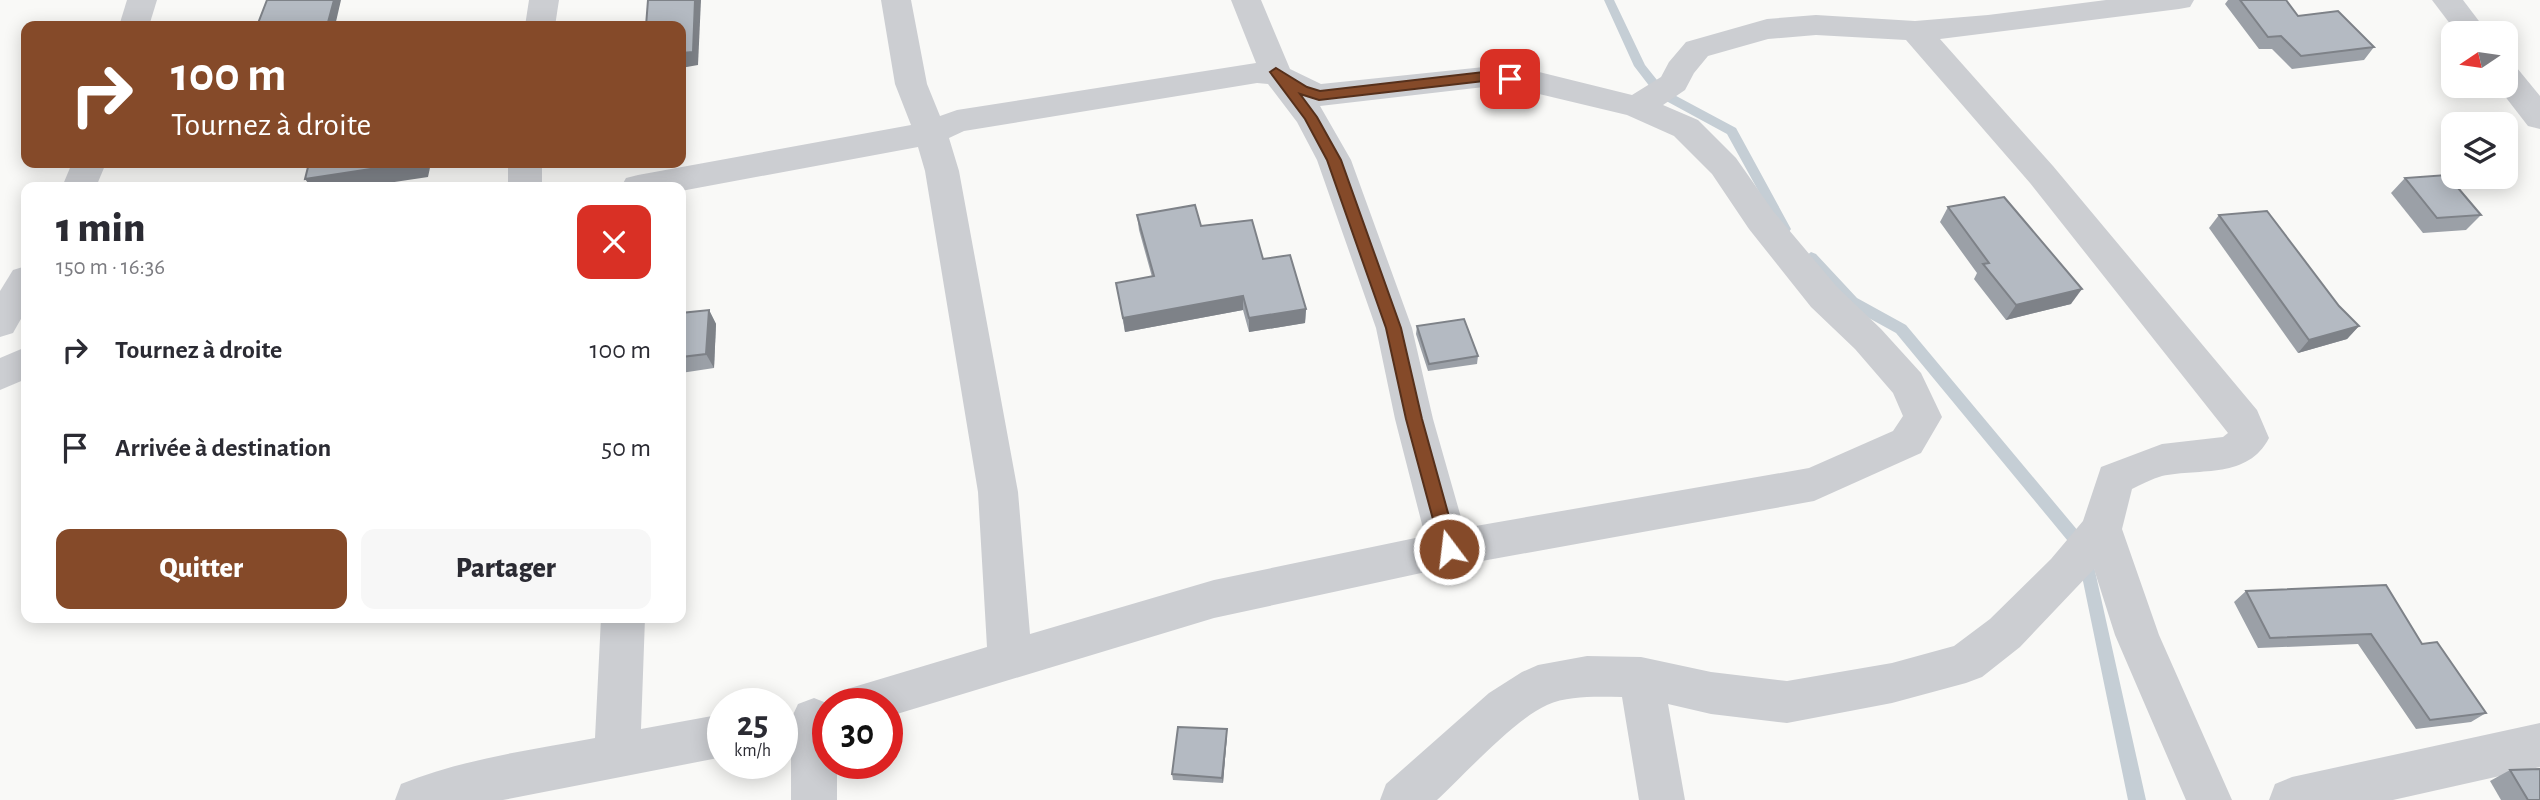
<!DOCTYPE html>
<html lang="fr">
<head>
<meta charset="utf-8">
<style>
	body { margin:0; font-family:"Alegreya Sans",sans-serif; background:#f7f7f7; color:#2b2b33; height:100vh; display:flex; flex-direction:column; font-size:26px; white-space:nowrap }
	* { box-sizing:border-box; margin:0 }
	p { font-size:23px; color:#7c7c81 }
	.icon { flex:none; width:38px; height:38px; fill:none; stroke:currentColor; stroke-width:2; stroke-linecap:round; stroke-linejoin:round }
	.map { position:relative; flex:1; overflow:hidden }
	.panel { position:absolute; left:21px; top:182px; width:665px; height:441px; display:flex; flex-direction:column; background:#fff; border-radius:14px; box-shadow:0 4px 18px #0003 }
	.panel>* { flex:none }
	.hud { position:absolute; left:21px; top:21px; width:665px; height:147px; border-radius:14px; box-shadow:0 4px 18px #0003; background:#854a29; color:#fff; overflow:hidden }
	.needle { width:46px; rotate:257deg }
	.controls { position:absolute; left:2441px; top:21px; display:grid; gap:14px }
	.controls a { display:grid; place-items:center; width:77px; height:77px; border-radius:14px; background:#fff; box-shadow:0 4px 18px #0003; font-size:35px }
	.speed { position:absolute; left:707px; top:688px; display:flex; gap:14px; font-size:35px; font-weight:700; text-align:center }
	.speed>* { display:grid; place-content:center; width:91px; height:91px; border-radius:50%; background:#fff; box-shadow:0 4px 18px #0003; line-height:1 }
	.speed small { font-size:18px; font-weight:400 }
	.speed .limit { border:10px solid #d22; background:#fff; color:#111 }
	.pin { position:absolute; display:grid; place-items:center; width:60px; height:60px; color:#fff; margin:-30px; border-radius:14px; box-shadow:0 4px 10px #0006 }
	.me { position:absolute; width:77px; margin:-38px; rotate:345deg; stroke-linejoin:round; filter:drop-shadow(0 0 5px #0008) }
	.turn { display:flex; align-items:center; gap:24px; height:147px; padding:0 35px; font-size:32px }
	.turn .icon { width:91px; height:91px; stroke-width:2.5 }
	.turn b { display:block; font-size:49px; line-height:60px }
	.round { display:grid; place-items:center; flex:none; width:74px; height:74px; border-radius:14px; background:#f7f7f7 }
	.headline { display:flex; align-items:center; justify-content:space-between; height:119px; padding:0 35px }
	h1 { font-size:42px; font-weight:800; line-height:52px }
	.primary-button { display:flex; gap:14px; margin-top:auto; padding:14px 35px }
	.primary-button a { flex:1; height:80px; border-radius:14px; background:#854a29; color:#fff; font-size:28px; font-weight:800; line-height:80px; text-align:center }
	.primary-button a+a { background:#f7f7f7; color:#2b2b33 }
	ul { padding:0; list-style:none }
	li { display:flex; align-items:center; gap:21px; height:98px; padding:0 35px }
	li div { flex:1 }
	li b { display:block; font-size:26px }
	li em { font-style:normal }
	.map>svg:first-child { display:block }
</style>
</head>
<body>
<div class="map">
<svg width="2540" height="800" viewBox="0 0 2540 800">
	<rect width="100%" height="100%" fill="#f9f9f7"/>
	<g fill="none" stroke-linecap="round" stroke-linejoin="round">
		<!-- stream -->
		<g fill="#c5ced5" fill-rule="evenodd">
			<path d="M 1604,0 L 1614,0 L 1645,65 L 1665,90 L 1736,128 L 1791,229 L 1789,232 L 1781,232 L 1727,134 L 1657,96 L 1634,66 Z"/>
			<path d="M 1811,252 L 1816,254 L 1857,298 L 1906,325 L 2089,544 L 2146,800 L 2128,800 L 2077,552 L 1896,333 L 1847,306 L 1806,260 L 1805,257 Z"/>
		</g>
		<!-- minor -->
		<g fill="#ccced2" fill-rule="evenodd">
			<path d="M 127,0 L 157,0 L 149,26 L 119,26 Z"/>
			<path d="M 529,0 L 559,0 L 555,26 L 525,26 Z"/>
			<path d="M 881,0 L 911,0 L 927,84 L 940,116 L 957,110 L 1256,63 L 1231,0 L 1261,0 L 1290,69 L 1321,84 L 1484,67 L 1535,71 L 1632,95 L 1661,77 L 1669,62 L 1686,42 L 1767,19 L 1816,15 L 1915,21 L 1988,15 L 2106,0 L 2194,0 L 2190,7 L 2179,9 L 1940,39 L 2053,166 L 2257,410 L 2269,438 C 2248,479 2201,468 2162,476 C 2152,479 2142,484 2132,489 L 2122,529 L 2159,635 L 2232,800 L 2186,800 L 2115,635 L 2094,569 L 2020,647 L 1982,677 L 1966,683 L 1892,703 L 1787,723 L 1711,714 L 1668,704 L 1685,800 L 1639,800 L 1622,697 C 1598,697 1570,695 1547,705 C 1515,719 1465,774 1437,800 L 1380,800 L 1386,784 L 1489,693 L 1522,672 L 1538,665 L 1587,656 L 1641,657 L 1711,672 L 1787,681 L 1892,663 L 1954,646 L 1990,619 L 2051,559 L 2083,521 L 2101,467 L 2162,444 L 2223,437 L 2228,433 L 2030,183 L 1906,40 L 1816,35 L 1768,39 L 1708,56 L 1694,73 L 1685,90 L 1663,105 L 1698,120 L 1736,158 L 1773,211 L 1837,287 L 1881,329 L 1921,373 L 1942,417 L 1921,453 L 1814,501 L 1449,567 L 1214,618 L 887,717 L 887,704 L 841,704 L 847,689 L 987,647 L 978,492 L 925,171 L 918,147 L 681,191 L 681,187 L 621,187 L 626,178 L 638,175 L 911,125 L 895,84 ZM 1257,83 L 1268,84 L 1297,122 L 1317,160 L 1376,328 L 1395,419 L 1425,536 L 1214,580 L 1030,634 L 1018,492 L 959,171 L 949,138 L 964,131 ZM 1484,87 L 1535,93 L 1627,115 L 1674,136 L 1712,174 L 1749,229 L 1811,307 L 1855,349 L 1893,393 L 1903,416 L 1893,431 L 1809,468 L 1464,528 L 1433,419 L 1412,328 L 1351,160 L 1320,106 Z"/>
			<path d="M 2432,0 L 2463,0 L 2488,33 L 2457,33 Z"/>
			<path d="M 2506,65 L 2517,68 L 2540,96 L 2540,129 L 2528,126 L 2497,86 L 2506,86 Z"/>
			<path d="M 72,163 L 106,163 L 96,187 L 62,187 Z"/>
			<rect x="508" y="163" width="34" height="24"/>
			<path d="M 26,266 L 26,310 L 13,333 L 0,337 L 0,291 L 13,270 Z"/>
			<path d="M 26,347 L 26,379 L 0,390 L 0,358 Z"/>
			<path d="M 601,618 L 645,618 L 641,729 L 723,714 L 723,757 L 503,800 L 395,800 L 401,784 C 463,759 530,750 595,738 Z"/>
			<path d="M 814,698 L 829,704 L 828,763 L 837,763 L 837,800 L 791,800 L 791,719 L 798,704 Z"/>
			<path d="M 2540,723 L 2540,767 L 2393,800 L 2269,800 L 2275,784 L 2292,777 Z"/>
		</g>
	</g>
	<!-- wall -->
	<g fill="#9ba0a7">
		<path d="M 2228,0 L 2240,0 L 2298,16 L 2374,47 L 2364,60 L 2292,69 L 2272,49 L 2259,49 L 2225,4 Z"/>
		<path d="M 2405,178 L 2481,215 L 2466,230 L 2423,233 L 2391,193 Z"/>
		<path d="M 1948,207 L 2071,304 L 2006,320 L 1974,279 L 1977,273 L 1940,222 Z"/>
		<path d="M 1137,215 L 1201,226 L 1263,259 L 1306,309 L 1305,323 L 1249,332 L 1243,310 L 1125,332 L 1116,283 L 1152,277 L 1139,230 Z"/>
		<path d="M 2219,215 L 2339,306 L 2359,326 L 2347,339 L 2298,353 L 2209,228 Z"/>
		<path d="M 709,310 L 716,324 L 714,368 L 681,373 L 681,313 Z"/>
		<path d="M 1417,326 L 1478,356 L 1477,364 L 1428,371 L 1416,334 Z"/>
		<path d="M 2246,591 L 2422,644 L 2486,713 L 2471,722 L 2416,729 L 2358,644 L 2258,648 L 2234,602 Z"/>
		<path d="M 1227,735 L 1223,783 L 1173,780 L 1172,774 Z"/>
		<path d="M 2510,770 L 2540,800 L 2501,800 L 2490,781 Z"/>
	</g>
	<!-- shaded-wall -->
	<g fill="#7e8288">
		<path d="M 334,0 L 341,0 L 335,26 L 327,26 Z"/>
		<path d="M 695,0 L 701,0 L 698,65 L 681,68 L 681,53 Z"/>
		<path d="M 410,163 L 431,163 L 428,177 L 361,187 L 311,187 L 305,179 Z"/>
		<path d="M 2082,289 L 2071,304 L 2006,320 L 2016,305 Z"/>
		<path d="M 1243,296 L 1243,310 L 1125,332 L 1123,318 Z"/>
		<path d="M 1306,309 L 1305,323 L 1249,332 L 1249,318 Z"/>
		<path d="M 709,310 L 716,324 L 714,368 L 706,354 Z"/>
		<path d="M 2359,326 L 2347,339 L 2298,353 L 2309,340 Z"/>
		<path d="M 1227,729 L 1227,735 L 1223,783 L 1222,778 Z"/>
	</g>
	<!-- building -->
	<g fill="#b4bac2" stroke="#7e8288" stroke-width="2">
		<path d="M 267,0 L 334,0 L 327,26 L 257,26 Z"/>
		<path d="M 648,0 L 695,0 L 693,52 L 681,53 L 681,26 L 646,26 Z"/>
		<path d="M 2240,0 L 2286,0 L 2298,16 L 2338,11 L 2374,47 L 2301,56 L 2281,36 L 2268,37 Z"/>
		<path d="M 309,163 L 410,163 L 305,179 Z"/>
		<path d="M 2447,175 L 2481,215 L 2437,218 L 2405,178 Z"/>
		<path d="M 2004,197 L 2082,289 L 2016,305 L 1983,264 L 1989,263 L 1948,207 Z"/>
		<path d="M 1195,205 L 1201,226 L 1252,220 L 1263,259 L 1290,255 L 1306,309 L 1249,318 L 1243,296 L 1123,318 L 1116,283 L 1154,276 L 1137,215 Z"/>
		<path d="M 2267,211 L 2339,306 L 2359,326 L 2309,340 L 2219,215 Z"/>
		<path d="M 709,310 L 706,354 L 681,357 L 681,313 Z"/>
		<path d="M 1464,319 L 1478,356 L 1429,364 L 1417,326 Z"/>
		<path d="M 2386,585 L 2422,644 L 2437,642 L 2486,713 L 2430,720 L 2371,634 L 2270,638 L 2246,591 Z"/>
		<path d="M 1178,727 L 1227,729 L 1222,778 L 1172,774 Z"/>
		<path d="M 2540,769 L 2540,800 L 2528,800 L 2510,770 Z"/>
	</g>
	<!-- route -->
	<path fill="#854a29" stroke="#56301b" stroke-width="2" d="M 1276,68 L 1307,87 L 1320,91 L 1484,72 L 1510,75 L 1516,79 L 1510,84 L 1484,81 L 1319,100 L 1300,94 L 1317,117 L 1341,160 L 1401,328 L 1422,419 L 1458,549 L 1455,554 L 1449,557 L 1443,554 L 1441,549 L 1406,419 L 1386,328 L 1327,160 L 1305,119 L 1270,72 Z"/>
</svg>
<div class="controls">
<a><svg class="needle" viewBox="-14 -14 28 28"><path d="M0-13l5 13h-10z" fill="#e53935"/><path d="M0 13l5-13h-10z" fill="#7c7c81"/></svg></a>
<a><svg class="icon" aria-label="layers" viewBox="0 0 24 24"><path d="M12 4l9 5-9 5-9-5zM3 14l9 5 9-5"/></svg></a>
</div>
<div class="speed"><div>25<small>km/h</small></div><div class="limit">30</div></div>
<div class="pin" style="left:1510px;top:79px;background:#d93025"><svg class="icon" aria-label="arrive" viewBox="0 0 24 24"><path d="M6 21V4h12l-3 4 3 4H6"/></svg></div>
<svg class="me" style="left:1449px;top:549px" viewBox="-20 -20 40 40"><circle r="17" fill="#854a29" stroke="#fff" stroke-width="3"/><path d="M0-11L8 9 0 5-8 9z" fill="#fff"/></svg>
<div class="hud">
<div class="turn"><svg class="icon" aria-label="right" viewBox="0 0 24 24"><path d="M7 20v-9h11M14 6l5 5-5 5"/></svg><div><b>100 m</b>Tournez à droite</div></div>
</div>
<section class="panel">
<div class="headline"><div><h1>1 min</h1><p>150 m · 16:36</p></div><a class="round" style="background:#d93025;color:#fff"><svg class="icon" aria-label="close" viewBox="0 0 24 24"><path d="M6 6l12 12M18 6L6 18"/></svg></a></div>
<ul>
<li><svg class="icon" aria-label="right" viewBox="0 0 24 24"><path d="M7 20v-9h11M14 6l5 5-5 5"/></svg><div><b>Tournez à droite</b></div><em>100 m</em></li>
<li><svg class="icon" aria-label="arrive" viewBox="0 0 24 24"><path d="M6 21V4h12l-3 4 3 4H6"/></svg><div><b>Arrivée à destination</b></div><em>50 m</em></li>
</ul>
<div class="primary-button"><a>Quitter</a><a>Partager</a></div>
</section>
</div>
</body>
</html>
